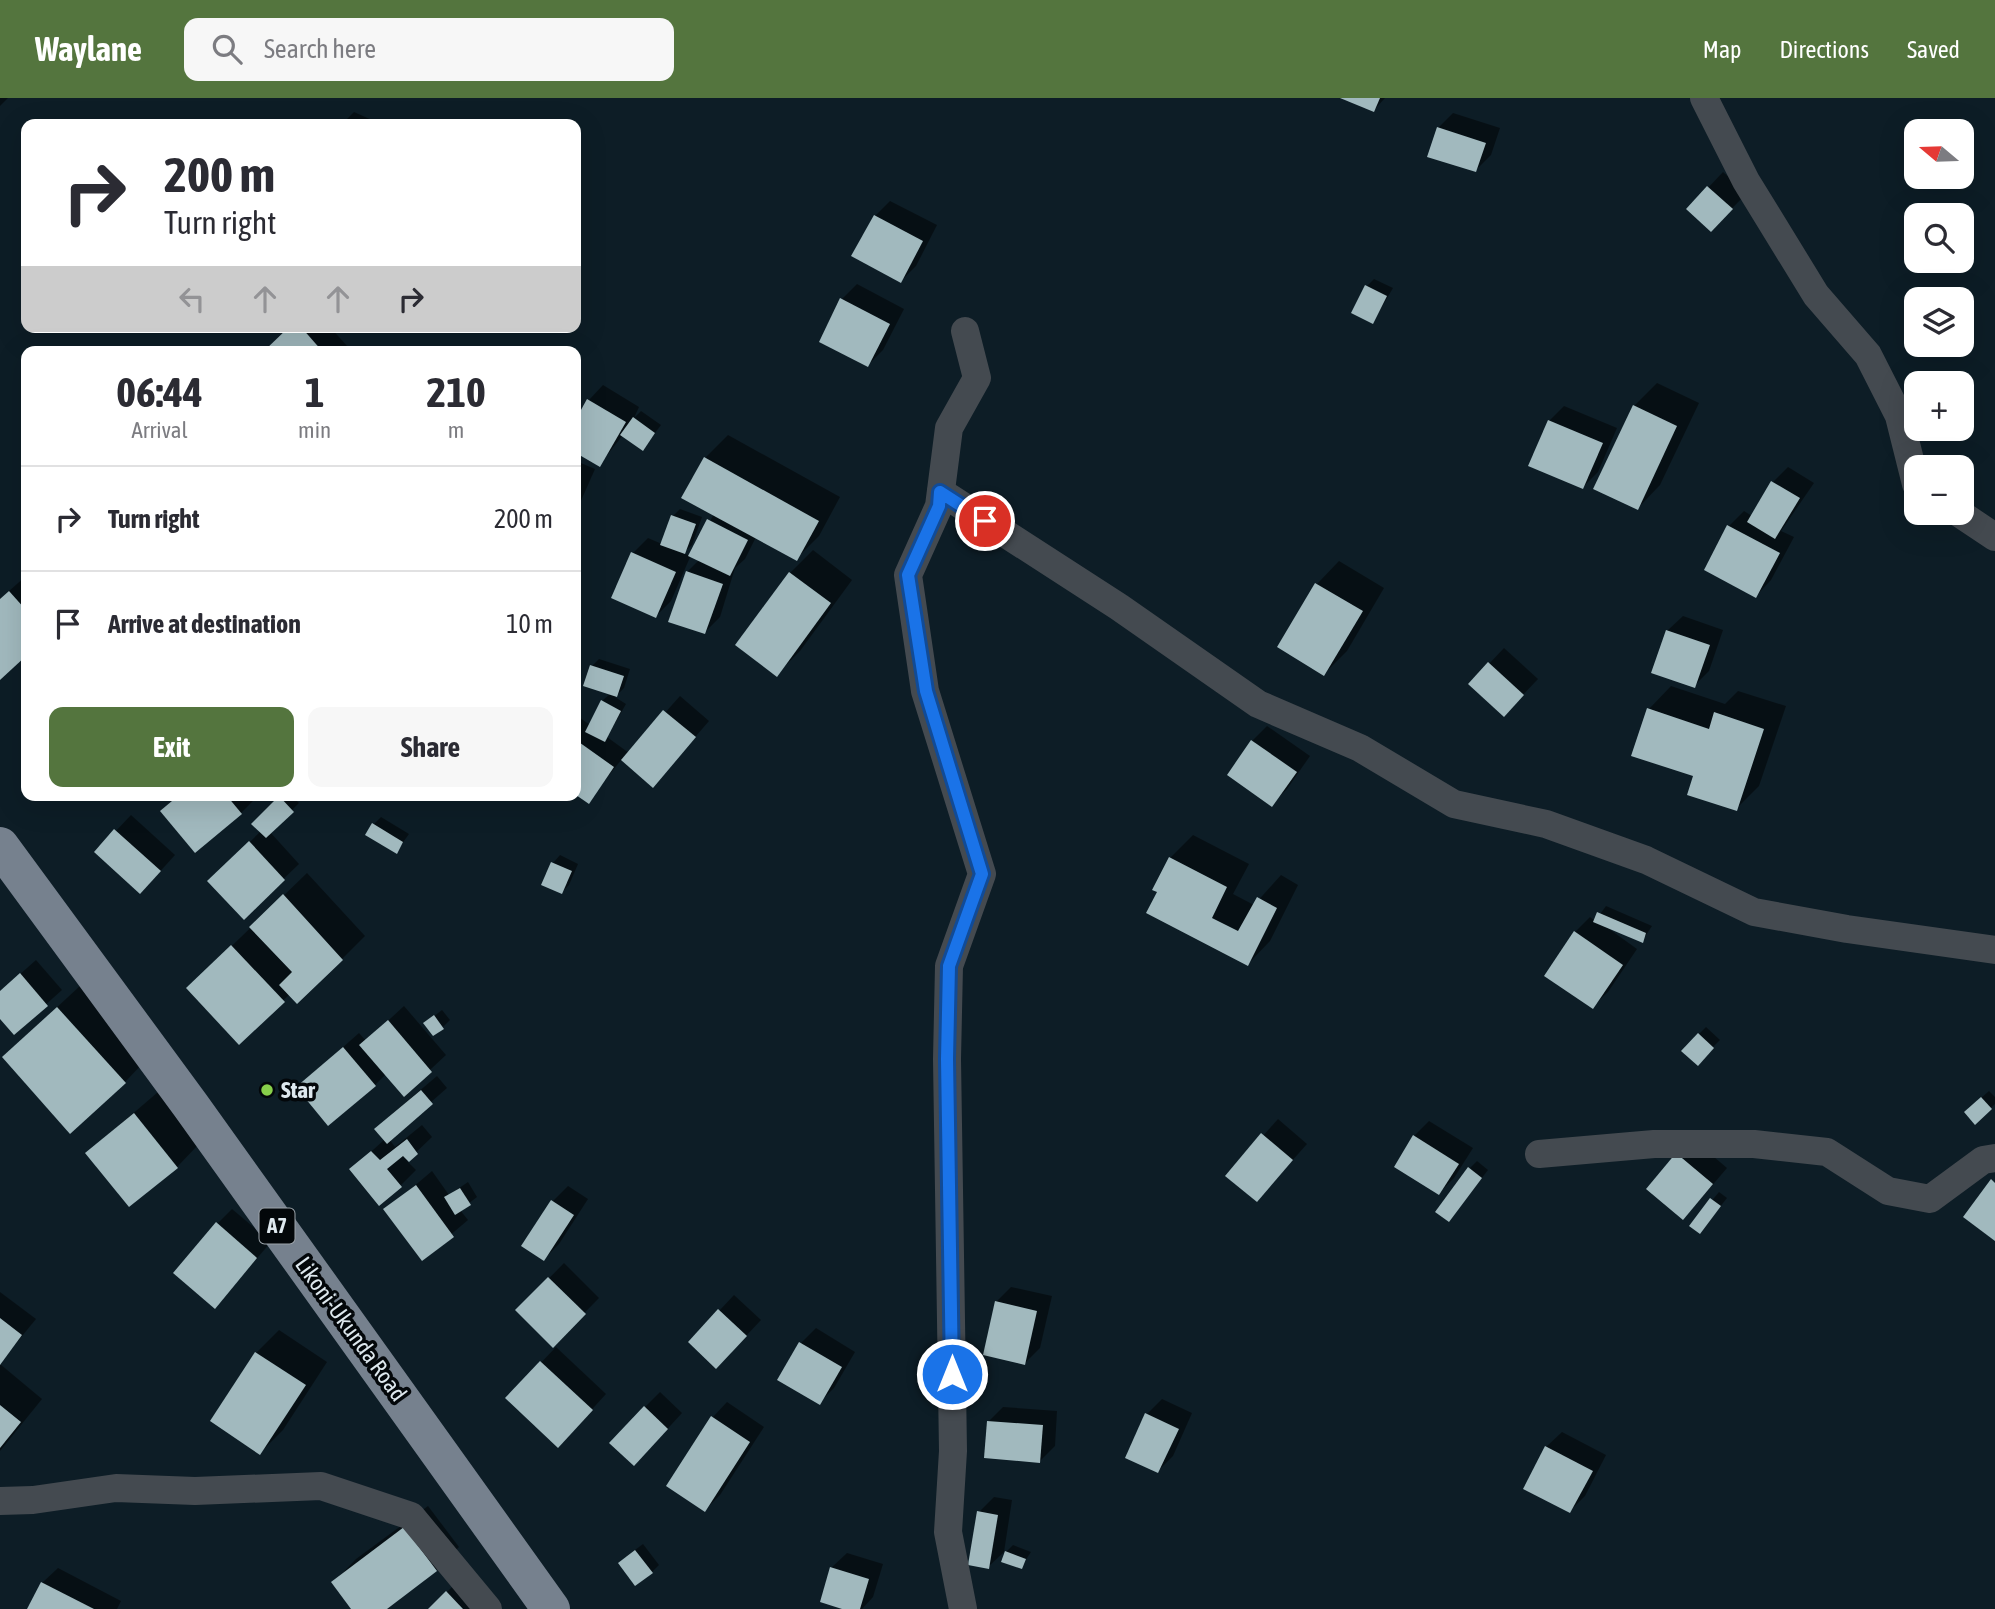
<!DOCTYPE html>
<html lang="en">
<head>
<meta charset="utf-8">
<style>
	body { margin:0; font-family:"Asap Condensed",sans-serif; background:#f7f7f7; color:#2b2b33; height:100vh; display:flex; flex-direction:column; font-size:26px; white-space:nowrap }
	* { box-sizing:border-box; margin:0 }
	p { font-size:23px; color:#7c7c81 }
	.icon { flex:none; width:38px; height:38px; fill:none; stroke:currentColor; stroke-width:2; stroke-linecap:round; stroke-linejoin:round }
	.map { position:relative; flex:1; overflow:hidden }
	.details { position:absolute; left:21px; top:248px; width:560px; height:455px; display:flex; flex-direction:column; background:#fff; border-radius:14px; box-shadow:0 7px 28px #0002 }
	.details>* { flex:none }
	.top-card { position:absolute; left:21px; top:21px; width:560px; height:214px; border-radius:14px; box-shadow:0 7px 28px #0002; background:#fff; color:#2b2b33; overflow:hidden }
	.needle { width:46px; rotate:289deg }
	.fabs { position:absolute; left:1904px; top:21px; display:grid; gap:14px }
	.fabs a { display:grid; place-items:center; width:70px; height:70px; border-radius:14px; background:#fff; box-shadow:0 7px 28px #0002; font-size:35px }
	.pin { position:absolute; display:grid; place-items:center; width:60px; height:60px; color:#fff; margin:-30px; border:4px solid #fff; border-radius:50%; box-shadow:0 2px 7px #0007 }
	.me { position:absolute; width:77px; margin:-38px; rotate:0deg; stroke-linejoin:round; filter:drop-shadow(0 0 5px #0008) }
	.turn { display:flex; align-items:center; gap:24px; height:147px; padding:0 28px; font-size:32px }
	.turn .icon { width:91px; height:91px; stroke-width:2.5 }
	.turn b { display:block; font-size:49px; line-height:60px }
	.lanes { display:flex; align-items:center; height:66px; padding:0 28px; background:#0003; justify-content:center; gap:35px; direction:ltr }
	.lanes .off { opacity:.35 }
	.eta { display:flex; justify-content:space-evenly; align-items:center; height:119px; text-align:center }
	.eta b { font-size:42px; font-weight:700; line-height:49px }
	.action { display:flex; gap:14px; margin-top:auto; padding:14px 28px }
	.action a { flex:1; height:80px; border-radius:14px; background:#54753e; color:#fff; font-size:28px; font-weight:700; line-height:80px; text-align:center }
	.action a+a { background:#f7f7f7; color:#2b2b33 }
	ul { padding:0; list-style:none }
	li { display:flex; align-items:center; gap:21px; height:105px; padding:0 28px; border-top:2px solid #e1e1e2 }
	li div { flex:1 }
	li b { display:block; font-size:26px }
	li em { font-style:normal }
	header { display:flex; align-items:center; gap:42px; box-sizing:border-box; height:98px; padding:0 35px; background:#54753e; color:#fff }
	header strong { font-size:33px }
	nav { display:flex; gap:38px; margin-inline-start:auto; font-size:24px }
	.search { width:490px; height:63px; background:#f7f7f7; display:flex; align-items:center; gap:18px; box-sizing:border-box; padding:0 24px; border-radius:14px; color:#7c7c81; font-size:26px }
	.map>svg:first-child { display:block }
</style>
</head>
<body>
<header>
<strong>Waylane</strong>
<div class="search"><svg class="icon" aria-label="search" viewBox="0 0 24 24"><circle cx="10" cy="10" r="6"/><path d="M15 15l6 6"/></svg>Search here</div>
<nav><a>Map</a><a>Directions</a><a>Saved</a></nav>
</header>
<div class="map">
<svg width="1995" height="1511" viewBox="0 0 1995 1511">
	<rect width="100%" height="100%" fill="#0d1d26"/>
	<!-- shadow -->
	<g fill="#0007">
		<path d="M 0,0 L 8,0 L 0,8 Z"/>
		<path d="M 1345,0 L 1385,0 L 1374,12 Z"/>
		<path d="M 354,14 L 381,26 L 342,26 Z"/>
		<path d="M 1453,15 L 1500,30 L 1491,57 L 1476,72 L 1438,30 Z"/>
		<path d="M 1723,74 L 1747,95 L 1711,132 L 1688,111 Z"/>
		<path d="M 890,103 L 937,127 L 916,168 L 901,183 L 875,118 Z"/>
		<path d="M 1374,181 L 1393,190 L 1373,224 L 1367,188 Z"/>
		<path d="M 857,186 L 904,211 L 883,252 L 868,267 L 842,201 Z"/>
		<path d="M 290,229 L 330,229 L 348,249 L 344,254 L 265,254 Z"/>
		<path d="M 1657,285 L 1699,305 L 1660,387 L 1638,410 L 1634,308 Z"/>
		<path d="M 603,287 L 639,309 L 634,320 L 641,313 L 661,327 L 643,351 L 623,337 L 600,366 L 576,353 L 576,324 L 588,303 Z"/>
		<path d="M 1564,308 L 1617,330 L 1598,374 L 1583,389 L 1549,323 Z"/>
		<path d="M 728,337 L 840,399 L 819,438 L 796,461 L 756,439 L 745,461 L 735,470 L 720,519 L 705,534 L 687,474 L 700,461 L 691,457 L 671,503 L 656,518 L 633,455 L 648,440 L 662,446 L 673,418 L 680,411 L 702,419 L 692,447 L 683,455 L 690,458 L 714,416 L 705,360 Z"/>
		<path d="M 576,363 L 595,371 L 576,414 Z"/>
		<path d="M 1788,369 L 1814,385 L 1781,433 L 1794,439 L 1771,482 L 1756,498 L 1729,428 L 1744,413 L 1752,418 L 1773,384 Z"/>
		<path d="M 813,452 L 852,482 L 800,553 L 777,576 L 790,475 Z"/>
		<path d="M 1339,463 L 1384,490 L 1347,553 L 1324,576 L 1279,549 L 1317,486 Z"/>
		<path d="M 26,478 L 26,556 L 0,580 L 0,501 Z"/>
		<path d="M 1683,518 L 1723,532 L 1709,573 L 1694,588 L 1667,533 Z"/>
		<path d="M 1504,550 L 1538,581 L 1518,602 L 1470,586 Z"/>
		<path d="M 599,561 L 630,571 L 624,590 L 615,599 L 626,606 L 607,639 L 629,655 L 680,598 L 709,623 L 653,688 L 622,661 L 588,703 L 576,695 L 576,617 L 590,627 L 602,603 L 611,595 L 592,568 Z"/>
		<path d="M 1671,588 L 1725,606 L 1738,593 L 1786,608 L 1759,688 L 1736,711 L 1695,677 L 1649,611 Z"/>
		<path d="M 1267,628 L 1310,658 L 1287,691 L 1272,706 L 1252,643 Z"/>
		<path d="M 177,698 L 254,698 L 256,700 L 241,715 L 163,713 Z"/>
		<path d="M 281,698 L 292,698 L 299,705 L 270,734 L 299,766 L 244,819 L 210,783 L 261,733 L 254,726 Z"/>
		<path d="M 131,717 L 175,757 L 155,779 L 96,754 Z"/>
		<path d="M 381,719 L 409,736 L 396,754 L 374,726 Z"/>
		<path d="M 1193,737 L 1249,766 L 1233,796 L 1254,807 L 1281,777 L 1298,787 L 1270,843 L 1248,866 L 1159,794 L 1170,760 Z"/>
		<path d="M 560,757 L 578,766 L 569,787 L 562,794 L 543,786 L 553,765 Z"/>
		<path d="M 307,775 L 365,838 L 342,861 L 290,896 L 239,944 L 211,868 Z"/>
		<path d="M 1606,808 L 1652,828 L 1642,843 L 1605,828 L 1637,851 L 1608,894 L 1592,909 L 1575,834 L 1590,819 L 1595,823 Z"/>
		<path d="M 36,862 L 62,892 L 14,935 L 0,919 L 0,894 Z"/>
		<path d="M 81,887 L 147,961 L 125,984 L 27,937 Z"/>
		<path d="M 404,908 L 446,957 L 404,996 L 386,976 L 375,987 L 298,989 L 359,935 L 366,943 Z"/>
		<path d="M 442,912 L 450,922 L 443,929 L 433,919 Z"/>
		<path d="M 1706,929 L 1720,942 L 1704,958 L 1699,936 Z"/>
		<path d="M 437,978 L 447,990 L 389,1041 L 395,1049 L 422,1027 L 432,1039 L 407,1063 L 416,1072 L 401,1087 L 351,1072 L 385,1041 L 392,1016 Z"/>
		<path d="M 1989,993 L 1995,999 L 1995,1006 L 1975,1024 L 1973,1007 Z"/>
		<path d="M 158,994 L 199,1046 L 177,1069 L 87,1055 Z"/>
		<path d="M 1278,1021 L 1307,1046 L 1257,1102 L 1228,1077 Z"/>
		<path d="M 1429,1023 L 1473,1050 L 1454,1080 L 1439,1095 L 1414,1038 Z"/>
		<path d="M 1693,1041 L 1727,1070 L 1698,1104 L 1649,1090 Z"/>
		<path d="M 1477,1063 L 1488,1072 L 1449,1122 L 1470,1070 Z"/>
		<path d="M 432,1073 L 449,1097 L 468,1084 L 477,1099 L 460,1112 L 468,1122 L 422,1161 L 386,1112 Z"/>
		<path d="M 568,1088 L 588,1101 L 559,1146 L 544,1161 L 553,1103 Z"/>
		<path d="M 1719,1094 L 1727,1100 L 1700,1134 L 1691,1128 Z"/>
		<path d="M 232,1111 L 271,1144 L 229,1193 L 217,1126 Z"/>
		<path d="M 564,1165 L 599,1200 L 553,1247 L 518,1212 Z"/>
		<path d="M 1011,1189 L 1052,1198 L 1040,1250 L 1025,1265 L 996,1204 Z"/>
		<path d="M 0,1194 L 36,1221 L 0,1265 Z"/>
		<path d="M 734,1197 L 761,1222 L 731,1254 L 690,1244 Z"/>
		<path d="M 816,1230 L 855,1254 L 834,1290 L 819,1305 L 801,1245 Z"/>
		<path d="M 279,1232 L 327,1264 L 283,1332 L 260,1355 L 256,1255 Z"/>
		<path d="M 556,1249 L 606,1296 L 573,1332 L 507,1300 Z"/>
		<path d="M 0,1266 L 42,1301 L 0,1353 Z"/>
		<path d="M 660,1294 L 682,1315 L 649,1351 L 645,1309 Z"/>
		<path d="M 1162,1301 L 1192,1315 L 1173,1358 L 1158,1373 L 1147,1316 Z"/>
		<path d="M 727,1304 L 764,1329 L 720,1397 L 705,1412 L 712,1320 Z"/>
		<path d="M 1003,1309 L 1057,1313 L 1055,1348 L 1040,1363 L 988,1324 Z"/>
		<path d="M 1562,1334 L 1606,1357 L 1585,1398 L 1570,1413 L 1525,1390 L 1546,1349 Z"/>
		<path d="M 994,1399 L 1012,1402 L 1004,1454 L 988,1469 L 979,1414 Z"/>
		<path d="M 428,1408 L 459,1449 L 436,1472 L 384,1511 L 354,1511 L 334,1484 L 356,1461 Z"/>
		<path d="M 643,1446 L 659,1467 L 652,1474 L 627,1458 Z"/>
		<path d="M 1013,1447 L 1031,1454 L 1021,1469 L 1006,1454 Z"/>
		<path d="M 847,1455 L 883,1466 L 873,1499 L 862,1511 L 848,1511 L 831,1470 Z"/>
		<path d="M 58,1470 L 121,1503 L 117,1511 L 29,1511 L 42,1485 Z"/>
		<path d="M 462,1479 L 493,1511 L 430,1511 Z"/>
	</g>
	<!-- building -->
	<g fill="#a1b9be">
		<path d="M 1340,0 L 1380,0 L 1374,14 Z"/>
		<path d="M 1437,29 L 1486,45 L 1476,74 L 1427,59 Z"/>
		<path d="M 1707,88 L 1733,111 L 1711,134 L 1686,111 Z"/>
		<path d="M 874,117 L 923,143 L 901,185 L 851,158 Z"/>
		<path d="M 1365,187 L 1387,198 L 1373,226 L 1351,215 Z"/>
		<path d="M 840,200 L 890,226 L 868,269 L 819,244 Z"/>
		<path d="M 289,229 L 301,229 L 323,254 L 263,254 Z"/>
		<path d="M 587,301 L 626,324 L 600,369 L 576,355 L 576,321 Z"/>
		<path d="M 1633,307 L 1677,328 L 1638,412 L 1593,391 Z"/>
		<path d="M 633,319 L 655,335 L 643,353 L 620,337 Z"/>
		<path d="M 1548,322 L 1603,345 L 1583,391 L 1528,368 Z"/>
		<path d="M 704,359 L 819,423 L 797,463 L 681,400 Z"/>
		<path d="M 1771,383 L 1800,400 L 1775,441 L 1747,424 Z"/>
		<path d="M 671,417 L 696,426 L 685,456 L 660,447 Z"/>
		<path d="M 707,421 L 748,442 L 730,478 L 688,458 Z"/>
		<path d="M 1727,427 L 1780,455 L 1756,500 L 1704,472 Z"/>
		<path d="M 631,454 L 676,474 L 656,520 L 611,500 Z"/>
		<path d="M 686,473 L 723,486 L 705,536 L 668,524 Z"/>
		<path d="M 789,474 L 831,505 L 777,579 L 735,547 Z"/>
		<path d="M 1315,485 L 1363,513 L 1324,578 L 1277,549 Z"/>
		<path d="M 9,493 L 26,512 L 26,558 L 0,582 L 0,501 Z"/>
		<path d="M 1666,532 L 1710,547 L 1695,590 L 1651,575 Z"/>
		<path d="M 1488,564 L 1524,597 L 1504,619 L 1468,586 Z"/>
		<path d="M 590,567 L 624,578 L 617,599 L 583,588 Z"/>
		<path d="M 601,602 L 621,613 L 605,644 L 585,634 Z"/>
		<path d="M 1647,610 L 1709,631 L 1714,614 L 1764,631 L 1737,713 L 1687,697 L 1693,678 L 1631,658 Z"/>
		<path d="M 663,612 L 696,639 L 653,690 L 621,662 Z"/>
		<path d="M 576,642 L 614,669 L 589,706 L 576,697 Z"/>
		<path d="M 1251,642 L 1297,674 L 1272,709 L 1227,677 Z"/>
		<path d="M 178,698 L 227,698 L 242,716 L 195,755 L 160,713 Z"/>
		<path d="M 279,698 L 294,714 L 266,740 L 251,726 Z"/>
		<path d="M 372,725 L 403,744 L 397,756 L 365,737 Z"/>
		<path d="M 114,731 L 161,773 L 140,796 L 94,754 Z"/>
		<path d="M 249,743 L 285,782 L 244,822 L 207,783 Z"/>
		<path d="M 1169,759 L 1227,789 L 1212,820 L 1238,833 L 1257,799 L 1277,810 L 1248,868 L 1146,815 L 1157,794 L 1152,792 Z"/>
		<path d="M 551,764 L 572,773 L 562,796 L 541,787 Z"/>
		<path d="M 283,796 L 343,862 L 297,906 L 279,887 L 292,874 L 249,829 Z"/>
		<path d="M 1597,814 L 1646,835 L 1643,845 L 1593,824 Z"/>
		<path d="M 1574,833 L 1623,867 L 1593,911 L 1544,878 Z"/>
		<path d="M 231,847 L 285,904 L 239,947 L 186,890 Z"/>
		<path d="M 20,875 L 48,908 L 14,937 L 0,921 L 0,893 Z"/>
		<path d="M 57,909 L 126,985 L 70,1036 L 2,959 Z"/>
		<path d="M 434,917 L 444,931 L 433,938 L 423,925 Z"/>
		<path d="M 388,922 L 432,974 L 404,999 L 359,947 Z"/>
		<path d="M 1698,935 L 1714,950 L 1698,968 L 1681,953 Z"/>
		<path d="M 343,949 L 376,988 L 328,1028 L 296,989 Z"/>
		<path d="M 421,992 L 433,1006 L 387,1046 L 374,1031 Z"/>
		<path d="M 1981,999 L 1992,1011 L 1975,1027 L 1964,1014 Z"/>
		<path d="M 134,1015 L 178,1070 L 129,1109 L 85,1055 Z"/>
		<path d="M 1261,1035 L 1293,1062 L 1257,1104 L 1225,1078 Z"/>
		<path d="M 1413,1037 L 1459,1066 L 1439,1097 L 1394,1069 Z"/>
		<path d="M 407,1041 L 418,1056 L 409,1064 L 403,1058 L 387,1071 L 402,1089 L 379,1108 L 349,1071 L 371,1053 L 380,1062 Z"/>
		<path d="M 1676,1055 L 1713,1086 L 1683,1122 L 1646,1091 Z"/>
		<path d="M 1468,1069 L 1482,1080 L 1449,1124 L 1435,1114 Z"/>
		<path d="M 1991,1081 L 1995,1085 L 1995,1143 L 1963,1119 Z"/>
		<path d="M 416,1087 L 454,1139 L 422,1163 L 383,1111 Z"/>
		<path d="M 460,1090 L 471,1107 L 455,1117 L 444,1099 Z"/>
		<path d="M 1710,1100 L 1721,1108 L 1700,1136 L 1689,1128 Z"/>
		<path d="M 551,1102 L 574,1117 L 544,1163 L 521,1148 Z"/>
		<path d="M 216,1124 L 257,1160 L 215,1211 L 173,1175 Z"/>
		<path d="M 548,1179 L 586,1216 L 553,1250 L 515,1212 Z"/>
		<path d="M 995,1203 L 1037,1213 L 1025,1267 L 983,1257 Z"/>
		<path d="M 718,1211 L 747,1238 L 716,1271 L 688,1244 Z"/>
		<path d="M 0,1220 L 22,1237 L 0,1267 Z"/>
		<path d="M 799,1244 L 842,1269 L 820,1307 L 777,1282 Z"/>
		<path d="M 255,1254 L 306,1287 L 260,1357 L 210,1323 Z"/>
		<path d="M 540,1263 L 593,1312 L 558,1350 L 505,1300 Z"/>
		<path d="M 0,1307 L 21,1324 L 0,1350 Z"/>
		<path d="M 644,1308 L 668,1331 L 634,1368 L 609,1345 Z"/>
		<path d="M 1145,1315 L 1179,1331 L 1158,1375 L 1125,1360 Z"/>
		<path d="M 711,1318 L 750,1344 L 705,1414 L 666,1388 Z"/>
		<path d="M 987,1323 L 1043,1327 L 1040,1365 L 984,1360 Z"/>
		<path d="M 1545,1348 L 1593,1373 L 1570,1415 L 1523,1391 Z"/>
		<path d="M 977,1413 L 998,1417 L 989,1471 L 968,1467 Z"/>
		<path d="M 404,1429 L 437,1473 L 387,1511 L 351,1511 L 331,1484 Z"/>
		<path d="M 635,1452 L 653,1475 L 635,1488 L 618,1465 Z"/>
		<path d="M 1005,1453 L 1026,1461 L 1022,1471 L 1001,1464 Z"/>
		<path d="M 830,1469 L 869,1481 L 860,1511 L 842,1511 L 820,1504 Z"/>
		<path d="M 41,1484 L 94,1511 L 27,1511 Z"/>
		<path d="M 446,1493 L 463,1511 L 428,1511 Z"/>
	</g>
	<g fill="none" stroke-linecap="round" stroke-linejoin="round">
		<!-- minor -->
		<g stroke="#444a50" stroke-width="28">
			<path d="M 1704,0 L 1746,83 L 1816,197 L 1868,257 L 1899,318 L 1916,386"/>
			<path d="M 941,394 L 1119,509 L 1258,606 L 1360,650 L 1454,706 L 1546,726 L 1646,762 L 1754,814 L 1847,831 L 1995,852"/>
			<path d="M 1959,415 L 1995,439"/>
			<path d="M 1539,1056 L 1654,1046 L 1754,1046 L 1827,1054 L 1888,1093 L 1930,1101 L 1983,1062 L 1995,1060"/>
			<path d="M 0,1403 L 33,1402 L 116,1390 L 195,1393 L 321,1388 L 411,1418 L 488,1511"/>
			<path d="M 963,1511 L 948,1434 L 953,1353 L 947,961 L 949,868 L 982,776 L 925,593 L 908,477 L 939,408 L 949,330 L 977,280 L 965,233"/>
		</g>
		<!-- trunk -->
		<path stroke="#76818e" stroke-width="38" d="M 0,748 L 191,1008 L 551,1511"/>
	</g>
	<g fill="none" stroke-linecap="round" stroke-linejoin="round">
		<!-- route casing -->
		<g stroke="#114b97" stroke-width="18">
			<path id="route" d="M 952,1276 L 947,961 L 949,868 L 982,776 L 926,593 L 908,477 L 939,408 L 940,394 L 985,423"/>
		</g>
		<!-- route -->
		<use href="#route" stroke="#1a73e8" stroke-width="12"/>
	</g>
	<!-- markers -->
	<circle fill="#87cf4b" stroke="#03070a" stroke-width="2.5" cx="267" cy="992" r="7"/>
	<g text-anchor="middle" stroke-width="7" stroke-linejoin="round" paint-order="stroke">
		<!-- shield labels -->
		<rect fill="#03070a" stroke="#9ca4aa" stroke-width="2" x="259.5" y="1110.5" width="35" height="35" rx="5"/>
		<g font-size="21" font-weight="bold" fill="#dee8ee">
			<text x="277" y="1135">A7</text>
		</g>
		<!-- poi labels -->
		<g font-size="23" font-weight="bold" fill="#dee8ee" stroke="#03070a" text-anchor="start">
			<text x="281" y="1000">Star</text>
		</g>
		<!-- street labels -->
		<g font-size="23" fill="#dee8ee" stroke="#03070a">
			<text transform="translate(351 1231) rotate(54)" y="8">Likoni-Ukunda Road</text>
		</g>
	</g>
</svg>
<div class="fabs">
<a><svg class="needle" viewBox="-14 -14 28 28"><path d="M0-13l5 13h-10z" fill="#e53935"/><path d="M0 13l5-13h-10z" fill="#7c7c81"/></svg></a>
<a><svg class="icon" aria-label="search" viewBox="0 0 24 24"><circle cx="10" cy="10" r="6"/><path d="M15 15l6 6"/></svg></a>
<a><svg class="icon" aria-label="layers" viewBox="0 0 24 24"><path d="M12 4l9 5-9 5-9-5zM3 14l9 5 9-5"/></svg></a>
<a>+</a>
<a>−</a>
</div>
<div class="pin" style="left:985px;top:423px;background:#d93025"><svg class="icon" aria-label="arrive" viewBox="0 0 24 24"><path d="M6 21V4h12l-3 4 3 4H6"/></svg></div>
<svg class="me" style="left:952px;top:1276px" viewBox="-20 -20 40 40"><circle r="17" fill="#1a73e8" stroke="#fff" stroke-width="3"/><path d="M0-11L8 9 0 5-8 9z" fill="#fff"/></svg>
<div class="top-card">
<div class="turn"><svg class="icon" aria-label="right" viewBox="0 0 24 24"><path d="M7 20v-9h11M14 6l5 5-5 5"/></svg><div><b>200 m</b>Turn right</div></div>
<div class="lanes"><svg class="icon off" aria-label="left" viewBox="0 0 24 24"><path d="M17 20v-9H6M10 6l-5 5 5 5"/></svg><svg class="icon off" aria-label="ahead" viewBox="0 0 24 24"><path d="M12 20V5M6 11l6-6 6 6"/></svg><svg class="icon off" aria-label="ahead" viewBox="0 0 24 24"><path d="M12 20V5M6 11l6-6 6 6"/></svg><svg class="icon" aria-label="right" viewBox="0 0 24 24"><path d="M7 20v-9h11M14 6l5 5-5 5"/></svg></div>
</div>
<section class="details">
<div class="eta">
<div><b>06:44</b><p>Arrival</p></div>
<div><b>1</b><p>min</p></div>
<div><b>210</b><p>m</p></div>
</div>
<ul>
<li><svg class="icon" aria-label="right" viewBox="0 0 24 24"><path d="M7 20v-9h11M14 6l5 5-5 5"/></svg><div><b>Turn right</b></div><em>200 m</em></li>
<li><svg class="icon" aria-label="arrive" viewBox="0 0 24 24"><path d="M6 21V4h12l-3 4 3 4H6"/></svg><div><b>Arrive at destination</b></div><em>10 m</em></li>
</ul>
<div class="action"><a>Exit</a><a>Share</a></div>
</section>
</div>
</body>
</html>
